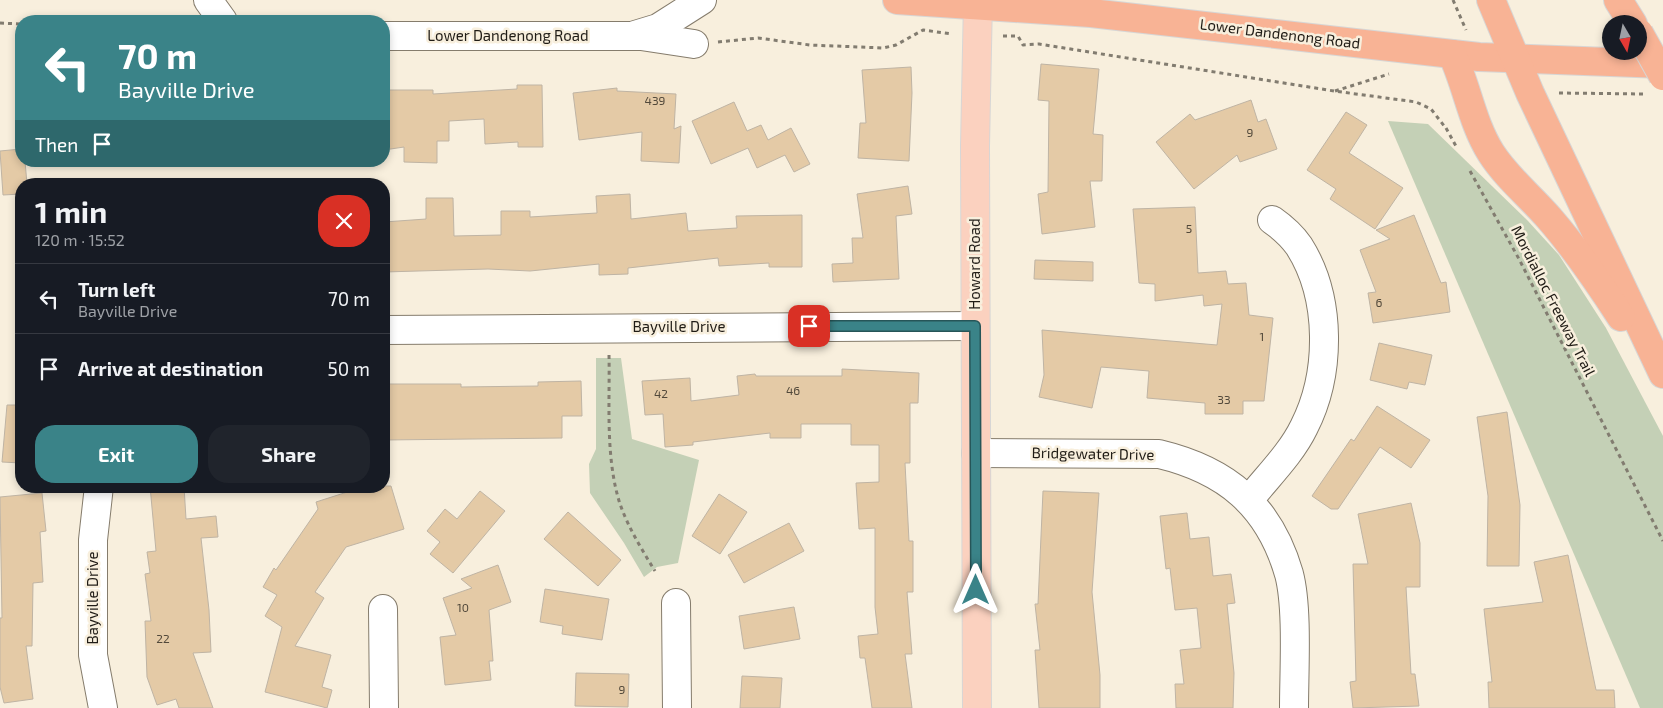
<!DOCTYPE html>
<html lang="en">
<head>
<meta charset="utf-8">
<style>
	body { margin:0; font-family:"Exo 2",sans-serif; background:#20242c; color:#f1f3f6; height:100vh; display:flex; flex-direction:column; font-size:19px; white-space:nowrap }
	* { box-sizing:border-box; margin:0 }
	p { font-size:16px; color:#9ea1a6 }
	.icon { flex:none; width:28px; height:28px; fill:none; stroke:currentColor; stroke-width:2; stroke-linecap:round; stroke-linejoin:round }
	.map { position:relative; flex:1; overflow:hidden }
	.side { position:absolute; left:15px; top:178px; width:375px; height:315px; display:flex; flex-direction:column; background:#171b24; border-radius:20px; box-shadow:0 2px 8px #0003 }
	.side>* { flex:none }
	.hud { position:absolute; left:15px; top:15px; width:375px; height:152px; border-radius:20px; box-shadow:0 2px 8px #0003; background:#3a8388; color:#fff; overflow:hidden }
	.needle { width:32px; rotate:171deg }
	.buttons { position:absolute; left:1602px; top:15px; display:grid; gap:10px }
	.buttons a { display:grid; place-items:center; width:45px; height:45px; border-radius:50%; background:#171b24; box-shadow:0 2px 8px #0003; font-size:25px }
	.pin { position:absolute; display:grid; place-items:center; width:42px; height:42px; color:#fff; margin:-21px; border-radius:10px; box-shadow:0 2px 8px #0006 }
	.me { position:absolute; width:55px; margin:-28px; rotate:0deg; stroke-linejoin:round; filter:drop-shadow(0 0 4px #0008) }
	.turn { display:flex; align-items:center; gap:18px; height:105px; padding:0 20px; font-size:22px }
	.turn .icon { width:65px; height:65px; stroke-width:2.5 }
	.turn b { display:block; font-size:35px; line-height:42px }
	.then { display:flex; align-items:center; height:48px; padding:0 20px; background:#0003; gap:10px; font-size:19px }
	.round { display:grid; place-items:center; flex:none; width:52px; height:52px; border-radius:20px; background:#20242c }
	.head { display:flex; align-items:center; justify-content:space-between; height:85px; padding:0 20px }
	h1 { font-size:30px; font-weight:700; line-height:38px }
	.cta { display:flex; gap:10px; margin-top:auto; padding:10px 20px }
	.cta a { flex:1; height:58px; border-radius:20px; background:#3a8388; color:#fff; font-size:20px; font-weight:700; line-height:58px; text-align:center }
	.cta a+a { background:#20242c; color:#f1f3f6 }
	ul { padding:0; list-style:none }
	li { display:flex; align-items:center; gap:15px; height:70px; padding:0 20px; border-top:1px solid #363941 }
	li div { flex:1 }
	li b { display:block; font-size:19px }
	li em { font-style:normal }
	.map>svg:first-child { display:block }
</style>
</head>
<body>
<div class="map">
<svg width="1663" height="708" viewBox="0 0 1663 708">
	<rect width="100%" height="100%" fill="#f8efdd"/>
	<!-- green -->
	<g fill="#c4d0b6">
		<path d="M 1388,121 L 1428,124 L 1528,221 L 1559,255 L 1606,328 L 1663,436 L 1663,708 L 1640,708 Z"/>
		<path d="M 596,358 L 621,358 L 632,439 L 699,460 L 678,563 L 657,567 L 644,577 L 624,543 L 590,493 L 589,464 L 596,449 Z"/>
	</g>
	<!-- building -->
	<g fill="#e4caa6" stroke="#bfb4a4">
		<path d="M 1041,64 L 1099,69 L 1093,134 L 1103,135 L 1102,181 L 1090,181 L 1095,227 L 1042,234 L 1038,194 L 1048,192 L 1049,101 L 1038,100 Z"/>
		<path d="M 911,67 L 912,93 L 909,161 L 858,158 L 860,123 L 866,123 L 862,70 Z"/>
		<path d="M 517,85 L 542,85 L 543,147 L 518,147 L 518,142 L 485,144 L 484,119 L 449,121 L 449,141 L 437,141 L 437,163 L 404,162 L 404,147 L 384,150 L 384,90 L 433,90 L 433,94 L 517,89 Z"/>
		<path d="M 617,88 L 617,91 L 676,94 L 674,129 L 681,126 L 679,163 L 641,161 L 642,132 L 579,140 L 573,93 Z"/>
		<path d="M 1251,100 L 1258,122 L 1266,119 L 1277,149 L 1240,162 L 1237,155 L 1194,189 L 1156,142 L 1190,114 L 1195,120 Z"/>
		<path d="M 734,102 L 747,131 L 761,125 L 768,140 L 791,128 L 810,164 L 794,172 L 785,155 L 757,168 L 748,148 L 711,164 L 692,121 Z"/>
		<path d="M 1346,112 L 1367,125 L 1349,153 L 1403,188 L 1375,229 L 1330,199 L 1336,189 L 1307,170 Z"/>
		<path d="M 21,149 L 21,161 L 25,161 L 27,184 L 21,184 L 21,194 L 3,195 L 0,151 Z"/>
		<path d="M 908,186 L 912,214 L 896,216 L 899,279 L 833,282 L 832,264 L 853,263 L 852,238 L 863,238 L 857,194 Z"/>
		<path d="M 630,194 L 631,219 L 686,213 L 688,231 L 737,228 L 736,216 L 802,215 L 802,267 L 769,267 L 769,263 L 719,266 L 718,258 L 628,268 L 628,274 L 599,275 L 599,264 L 530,271 L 488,269 L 384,272 L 384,222 L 426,219 L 426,198 L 453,198 L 454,236 L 501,235 L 501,211 L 530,211 L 530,217 L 597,213 L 596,196 Z"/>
		<path d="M 1195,207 L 1198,273 L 1226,271 L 1228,284 L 1246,283 L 1249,315 L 1273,318 L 1264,401 L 1243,401 L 1243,414 L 1205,414 L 1205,403 L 1147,398 L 1149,371 L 1101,367 L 1092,408 L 1039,397 L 1044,375 L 1042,330 L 1217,345 L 1222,304 L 1204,306 L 1203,295 L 1155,301 L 1155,284 L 1139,283 L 1133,209 Z"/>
		<path d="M 1414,215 L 1441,283 L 1446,282 L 1450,312 L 1373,323 L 1368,293 L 1376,292 L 1360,250 L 1390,239 L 1376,230 Z"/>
		<path d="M 1035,260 L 1093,262 L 1093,281 L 1034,279 Z"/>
		<path d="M 1379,343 L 1432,355 L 1425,385 L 1409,382 L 1407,389 L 1370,380 Z"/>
		<path d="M 842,369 L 919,373 L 918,403 L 910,403 L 910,463 L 905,463 L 909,541 L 913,541 L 913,592 L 907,592 L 912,654 L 905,654 L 912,708 L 872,708 L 865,658 L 860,658 L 858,636 L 878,634 L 875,607 L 875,528 L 859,529 L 856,483 L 879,482 L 879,445 L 851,445 L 851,424 L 801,424 L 801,438 L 770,438 L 770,433 L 693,442 L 693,445 L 665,447 L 663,414 L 645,415 L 642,381 L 690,378 L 691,401 L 739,395 L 737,376 L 755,374 L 756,376 L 842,376 Z"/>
		<path d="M 581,381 L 582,416 L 562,416 L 562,438 L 384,440 L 384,384 L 461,384 L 461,387 L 538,386 L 538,382 Z"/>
		<path d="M 7,405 L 21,405 L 21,463 L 2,462 Z"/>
		<path d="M 1377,406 L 1430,440 L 1411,468 L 1380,447 L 1338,509 L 1331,509 L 1312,496 L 1351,439 L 1354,441 Z"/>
		<path d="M 1507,412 L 1520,505 L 1519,566 L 1487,566 L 1488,496 L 1477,417 Z"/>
		<path d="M 150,486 L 184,486 L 186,519 L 216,516 L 218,537 L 201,538 L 209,610 L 211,652 L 193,653 L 213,708 L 179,708 L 176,699 L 157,705 L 147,677 L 145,621 L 151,621 L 145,574 L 150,573 L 147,552 L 156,551 Z"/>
		<path d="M 366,486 L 391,486 L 404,529 L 346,547 L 315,592 L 324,598 L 295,646 L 331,655 L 322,687 L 332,690 L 327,708 L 265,692 L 282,627 L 265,616 L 277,595 L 263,587 L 274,568 L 276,570 L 318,509 L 316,502 Z"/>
		<path d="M 480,491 L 505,511 L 453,573 L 430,554 L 440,542 L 427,531 L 445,509 L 457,519 Z"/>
		<path d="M 1043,491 L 1099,493 L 1092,592 L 1100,675 L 1100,708 L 1039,708 L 1035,650 L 1040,650 L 1035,604 L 1038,604 Z"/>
		<path d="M 42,493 L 46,531 L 40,532 L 43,582 L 33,583 L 32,646 L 26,646 L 33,699 L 4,703 L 0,687 L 0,618 L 2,618 L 0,497 Z"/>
		<path d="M 719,494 L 747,512 L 720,554 L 692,536 Z"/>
		<path d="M 1411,503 L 1420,543 L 1420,587 L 1406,587 L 1411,674 L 1415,674 L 1419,706 L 1353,708 L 1350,682 L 1356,681 L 1353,564 L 1368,564 L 1358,514 Z"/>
		<path d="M 568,512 L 621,560 L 598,586 L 544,539 Z"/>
		<path d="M 1187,513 L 1190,539 L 1209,537 L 1213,576 L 1231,574 L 1235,603 L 1227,604 L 1234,673 L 1233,708 L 1176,708 L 1175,684 L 1184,684 L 1180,650 L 1201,648 L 1197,608 L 1175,610 L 1170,568 L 1166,569 L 1160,516 Z"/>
		<path d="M 789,523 L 804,551 L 744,583 L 728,555 Z"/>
		<path d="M 1568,555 L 1596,690 L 1614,690 L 1615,708 L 1489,708 L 1488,682 L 1492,682 L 1484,609 L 1543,602 L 1534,562 Z"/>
		<path d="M 498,565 L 511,602 L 489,610 L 493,661 L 489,661 L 491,680 L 445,685 L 440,637 L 456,635 L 443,598 L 472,588 L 461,579 Z"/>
		<path d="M 545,589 L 609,599 L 602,640 L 562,634 L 563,626 L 540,622 Z"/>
		<path d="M 794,607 L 800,639 L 744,649 L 739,616 Z"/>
		<path d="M 576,673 L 629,674 L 628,707 L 575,706 Z"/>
		<path d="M 742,676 L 782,678 L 780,708 L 740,708 Z"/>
	</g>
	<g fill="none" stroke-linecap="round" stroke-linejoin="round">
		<!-- minor casing -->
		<g stroke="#857c6c" stroke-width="30">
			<g id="minor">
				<path d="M 208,0 L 223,21"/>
				<path d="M 635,35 L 658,28 L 702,0"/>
				<path d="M 384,36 L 641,36 L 694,44"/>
				<path d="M 384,330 L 975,326"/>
				<path d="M 976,453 L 1159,454 C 1226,470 1269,505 1289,574 C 1298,608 1294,671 1294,708"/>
				<path d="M 99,486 L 93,540 L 93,655 L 103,708"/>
				<path d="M 1249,500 C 1267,477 1291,454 1304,427 C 1331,374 1332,298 1299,246 C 1292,236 1282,227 1272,220"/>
				<path d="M 676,603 L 677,708"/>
				<path d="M 383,609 L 384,708"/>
			</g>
		</g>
		<!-- major casing -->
		<g stroke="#d7d6d5" stroke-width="30">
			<path id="major" d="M 977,708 L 975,146 L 978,0"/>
		</g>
		<!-- highway casing -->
		<g stroke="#d7d6d5" stroke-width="30">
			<g id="highway">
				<path d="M 897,0 L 1091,13 L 1479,57 L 1663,64"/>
				<path d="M 1491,0 L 1530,93 L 1663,374"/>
				<path d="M 1618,0 L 1633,24"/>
				<path d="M 1452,54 C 1467,86 1472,123 1491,153 C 1507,178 1530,196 1549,218 C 1576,249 1599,283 1621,317"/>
			</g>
		</g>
		<!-- path -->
		<g stroke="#827c70" stroke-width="3" stroke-dasharray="4 4" stroke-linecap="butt">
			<path d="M 1453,0 L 1466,30"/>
			<path d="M 0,23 L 21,24"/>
			<path d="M 1003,36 L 1018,36 L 1023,45 L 1039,44 L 1334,91 L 1416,102 L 1431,109 L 1445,127"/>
			<path d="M 718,42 L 758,38 L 810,45 L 883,48 L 896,45 L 923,30 L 952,34"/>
			<path d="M 1335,91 L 1389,74"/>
			<path d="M 1559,93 L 1645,94"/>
			<path d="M 1446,128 L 1457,148"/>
			<path d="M 1470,171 L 1519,259 L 1663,541"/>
			<path d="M 609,355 C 610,403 605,457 620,504 C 628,527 642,550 655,571"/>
		</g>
		<!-- minor -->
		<use href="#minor" stroke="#fff" stroke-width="28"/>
		<!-- major -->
		<use href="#major" stroke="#fbd1bf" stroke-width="28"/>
		<!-- highway -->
		<use href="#highway" stroke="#f8b395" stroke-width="28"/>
		<!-- highway-bridge casing -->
		<g stroke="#d7d6d5" stroke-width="30" stroke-linecap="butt">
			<path id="highway-bridge" d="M 1639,33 L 1663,76"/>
		</g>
		<!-- highway-bridge -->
		<use href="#highway-bridge" stroke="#f8b395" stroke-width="28"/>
	</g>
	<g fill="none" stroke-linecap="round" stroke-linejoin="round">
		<!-- route casing -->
		<g stroke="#265558" stroke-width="12">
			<path id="route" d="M 809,326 L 975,326 L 976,590"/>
		</g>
		<!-- route -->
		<use href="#route" stroke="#3a8388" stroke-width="9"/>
	</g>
	<g text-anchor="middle" stroke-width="5" stroke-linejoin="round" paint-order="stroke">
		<!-- number labels -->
		<g font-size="12" fill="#51483a">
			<text x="655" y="105">439</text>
			<text x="1250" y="137">9</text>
			<text x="1189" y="233">5</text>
			<text x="1379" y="307">6</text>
			<text x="1262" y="341">1</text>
			<text x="793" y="395">46</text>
			<text x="661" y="398">42</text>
			<text x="1224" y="404">33</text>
			<text x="463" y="612">10</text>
			<text x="163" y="643">22</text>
			<text x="622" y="694">9</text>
		</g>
		<!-- street labels -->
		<g font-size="15" fill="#201c16" stroke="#f8efdd">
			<text transform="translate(1280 34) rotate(7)" y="5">Lower Dandenong Road</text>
			<text x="508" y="41">Lower Dandenong Road</text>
			<text transform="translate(975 264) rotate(-90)" y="5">Howard Road</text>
			<text transform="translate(1553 301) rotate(63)" y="5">Mordialloc Freeway Trail</text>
			<text x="679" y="332">Bayville Drive</text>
			<text transform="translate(1093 454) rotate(1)" y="5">Bridgewater Drive</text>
			<text transform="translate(93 598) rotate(-90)" y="5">Bayville Drive</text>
		</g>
	</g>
</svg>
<div class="buttons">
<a><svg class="needle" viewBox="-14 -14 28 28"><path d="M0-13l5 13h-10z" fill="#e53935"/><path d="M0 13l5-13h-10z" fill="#9ea1a6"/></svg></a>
</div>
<div class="pin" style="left:809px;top:326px;background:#d93025"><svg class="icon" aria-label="arrive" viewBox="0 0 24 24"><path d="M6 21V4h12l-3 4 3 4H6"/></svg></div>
<svg class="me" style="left:976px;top:590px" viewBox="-20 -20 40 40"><path d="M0-17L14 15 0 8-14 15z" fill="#3a8388" stroke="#fff" stroke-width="4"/></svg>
<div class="hud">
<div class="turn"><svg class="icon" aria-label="left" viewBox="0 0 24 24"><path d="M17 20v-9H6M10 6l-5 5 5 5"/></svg><div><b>70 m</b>Bayville Drive</div></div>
<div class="then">Then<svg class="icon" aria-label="arrive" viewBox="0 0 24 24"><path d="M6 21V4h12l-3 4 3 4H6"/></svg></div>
</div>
<section class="side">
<div class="head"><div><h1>1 min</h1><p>120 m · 15:52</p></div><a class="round" style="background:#d93025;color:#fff"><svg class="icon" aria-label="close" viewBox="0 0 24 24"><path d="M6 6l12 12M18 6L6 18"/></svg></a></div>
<ul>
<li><svg class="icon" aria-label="left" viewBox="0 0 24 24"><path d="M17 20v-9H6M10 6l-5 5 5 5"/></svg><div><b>Turn left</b><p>Bayville Drive</p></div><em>70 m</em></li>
<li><svg class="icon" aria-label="arrive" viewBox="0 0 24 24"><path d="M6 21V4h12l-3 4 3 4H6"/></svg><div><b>Arrive at destination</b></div><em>50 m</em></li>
</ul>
<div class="cta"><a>Exit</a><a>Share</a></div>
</section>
</div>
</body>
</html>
